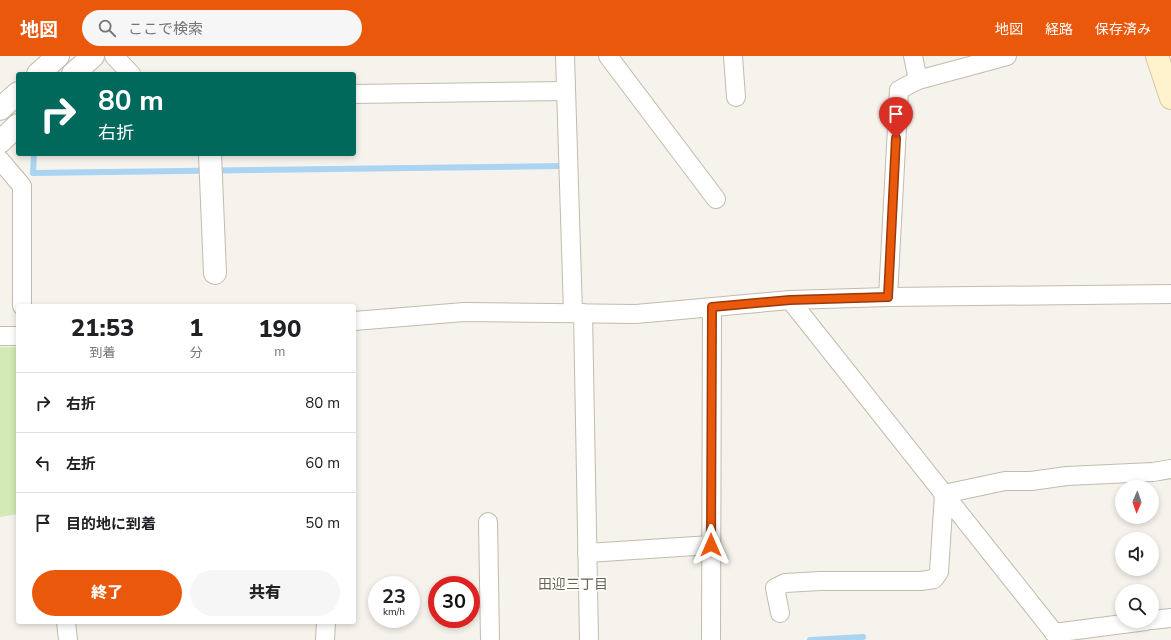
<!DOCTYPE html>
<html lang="ja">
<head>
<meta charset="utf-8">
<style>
	body { margin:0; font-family:"Nunito Sans","Noto Sans JP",sans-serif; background:#f6f6f6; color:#202124; height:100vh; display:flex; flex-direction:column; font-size:15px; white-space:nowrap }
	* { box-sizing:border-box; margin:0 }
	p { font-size:13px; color:#757577 }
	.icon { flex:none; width:22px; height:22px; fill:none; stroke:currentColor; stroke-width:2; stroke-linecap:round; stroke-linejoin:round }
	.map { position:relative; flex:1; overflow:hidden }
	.details { position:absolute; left:16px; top:248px; width:340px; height:320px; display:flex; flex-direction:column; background:#fff; border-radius:4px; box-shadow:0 2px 6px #0003 }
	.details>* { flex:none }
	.banner { position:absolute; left:16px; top:16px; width:340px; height:84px; border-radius:4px; box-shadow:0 2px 6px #0003; background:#00695c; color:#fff; overflow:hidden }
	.needle { width:26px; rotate:182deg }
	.controls { position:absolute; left:1115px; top:424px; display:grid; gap:8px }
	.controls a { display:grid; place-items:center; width:44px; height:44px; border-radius:50%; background:#fff; box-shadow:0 2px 6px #0003; font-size:20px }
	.speed { position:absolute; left:368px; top:520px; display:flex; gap:8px; font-size:20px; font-weight:700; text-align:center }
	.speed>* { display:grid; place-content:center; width:52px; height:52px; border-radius:50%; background:#fff; box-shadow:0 2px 6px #0003; line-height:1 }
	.speed small { font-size:10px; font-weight:400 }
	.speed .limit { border:6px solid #d22; background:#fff; color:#111 }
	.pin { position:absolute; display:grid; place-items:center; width:34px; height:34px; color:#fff; margin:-41px -17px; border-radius:50% 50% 50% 0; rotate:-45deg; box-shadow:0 0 4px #0007 }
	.pin .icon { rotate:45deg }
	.me { position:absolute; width:44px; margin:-22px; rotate:0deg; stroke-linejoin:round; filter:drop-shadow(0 0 3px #0008) }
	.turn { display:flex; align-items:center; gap:14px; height:84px; padding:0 16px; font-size:18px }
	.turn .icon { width:52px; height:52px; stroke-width:2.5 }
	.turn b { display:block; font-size:28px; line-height:34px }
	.eta { display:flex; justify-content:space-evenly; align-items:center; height:68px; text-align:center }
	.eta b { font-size:24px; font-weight:800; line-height:28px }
	.button { display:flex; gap:8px; margin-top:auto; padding:8px 16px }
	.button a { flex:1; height:46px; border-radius:24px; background:#ea580c; color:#fff; font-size:16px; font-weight:800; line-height:46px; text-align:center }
	.button a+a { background:#f6f6f6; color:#202124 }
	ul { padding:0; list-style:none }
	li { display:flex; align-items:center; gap:12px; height:60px; padding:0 16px; border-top:1px solid #e0e0e0 }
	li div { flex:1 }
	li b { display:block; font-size:15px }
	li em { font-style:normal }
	header { display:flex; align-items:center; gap:24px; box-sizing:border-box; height:56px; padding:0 20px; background:#ea580c; color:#fff }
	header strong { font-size:19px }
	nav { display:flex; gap:22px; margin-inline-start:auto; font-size:14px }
	.search { width:280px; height:36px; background:#f6f6f6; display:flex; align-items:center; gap:10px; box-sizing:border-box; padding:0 14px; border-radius:22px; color:#757577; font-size:15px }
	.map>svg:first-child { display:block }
</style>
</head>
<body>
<header>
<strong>地図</strong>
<div class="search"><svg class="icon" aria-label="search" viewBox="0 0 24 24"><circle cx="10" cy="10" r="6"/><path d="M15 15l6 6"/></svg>ここで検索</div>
<nav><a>地図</a><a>経路</a><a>保存済み</a></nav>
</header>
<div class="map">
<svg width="1171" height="584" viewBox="0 0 1171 584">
	<rect width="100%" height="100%" fill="#f6f3ec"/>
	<!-- green -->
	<path fill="#d2eab5" d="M 0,291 L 18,291 L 18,458 L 0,461 Z"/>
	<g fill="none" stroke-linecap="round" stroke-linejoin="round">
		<!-- stream -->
		<g stroke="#a9d4f2" stroke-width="6">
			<path d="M 34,98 L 33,117 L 565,110"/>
			<path d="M 810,584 L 863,581"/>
		</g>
		<!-- minor casing -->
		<g stroke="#c2bbae" stroke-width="20">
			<g id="minor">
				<path d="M 114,0 L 131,18"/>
				<path d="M 565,0 L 573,257"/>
				<path d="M 608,0 L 716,143"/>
				<path d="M 733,0 L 736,41"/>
				<path d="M 918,24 L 1007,0"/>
				<path d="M 354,38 L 565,35"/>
				<path d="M 0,104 L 22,130 L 22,250"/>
				<path d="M 888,241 L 899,34 L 918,24 L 913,0"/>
				<path d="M 790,244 L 1060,584"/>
				<path d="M 583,257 L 589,584"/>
				<path d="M 354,265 L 464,256 L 636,258 L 790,244 L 888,241 L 1171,238"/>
				<path d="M 0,280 L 18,280"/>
				<path d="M 488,466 L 490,584"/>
				<path d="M 587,497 L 711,489"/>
				<path d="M 780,557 L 775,532 L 785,527 L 820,525 L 921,525 L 934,523 L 939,516 L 944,438 L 1005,425 L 1031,425 L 1067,420 L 1153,416 L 1171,413"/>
				<path d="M 1152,564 L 1171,562"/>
				<path d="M 66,566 L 68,584"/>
				<path d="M 1054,577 L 1146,565"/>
				<path d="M 325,584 L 326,566"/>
				<path d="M 711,584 L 712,251"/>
			</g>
		</g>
		<!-- tertiary casing -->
		<g stroke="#c2bbae" stroke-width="24">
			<g id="tertiary">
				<path d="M 38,18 L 58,0"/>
				<path d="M 73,18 L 93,0"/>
				<path d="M 0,53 L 18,37"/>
				<path d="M 0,86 L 18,69"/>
				<path d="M 210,98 L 215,217"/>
			</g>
		</g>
		<!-- secondary casing -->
		<g stroke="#d6c79b" stroke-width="24">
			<path id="secondary" d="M 1157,0 L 1171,42"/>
		</g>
		<!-- minor -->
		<use href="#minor" stroke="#fff" stroke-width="18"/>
		<!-- tertiary -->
		<use href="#tertiary" stroke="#fff" stroke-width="22"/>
		<!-- secondary -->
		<use href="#secondary" stroke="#fff3cd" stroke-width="22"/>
	</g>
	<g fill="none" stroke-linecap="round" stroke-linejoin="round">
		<!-- route casing -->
		<g stroke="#983908" stroke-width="10">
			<path id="route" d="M 711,489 L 712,251 L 790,244 L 888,241 L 896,82"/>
		</g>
		<!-- route -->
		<use href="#route" stroke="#ea580c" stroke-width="7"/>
	</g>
	<g text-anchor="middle" stroke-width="3" stroke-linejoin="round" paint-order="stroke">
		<!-- neighbourhood labels -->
		<g font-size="14" fill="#6e6250" stroke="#fff">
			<text x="573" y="533">田迎三丁目</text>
		</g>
	</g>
</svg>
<div class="controls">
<a><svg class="needle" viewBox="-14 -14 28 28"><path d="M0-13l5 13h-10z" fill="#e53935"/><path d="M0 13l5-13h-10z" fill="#757577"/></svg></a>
<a><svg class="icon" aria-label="sound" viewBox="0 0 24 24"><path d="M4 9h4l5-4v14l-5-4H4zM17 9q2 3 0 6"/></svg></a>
<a><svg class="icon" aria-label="search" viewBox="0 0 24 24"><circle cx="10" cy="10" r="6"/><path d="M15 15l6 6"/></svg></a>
</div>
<div class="speed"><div>23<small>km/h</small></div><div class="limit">30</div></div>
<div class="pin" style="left:896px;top:82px;background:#d93025"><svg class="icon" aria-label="arrive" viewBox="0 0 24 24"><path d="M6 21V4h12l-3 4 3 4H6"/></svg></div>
<svg class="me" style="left:711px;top:489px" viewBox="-20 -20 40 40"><path d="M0-17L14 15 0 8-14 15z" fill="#ea580c" stroke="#fff" stroke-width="4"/></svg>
<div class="banner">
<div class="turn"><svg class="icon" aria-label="right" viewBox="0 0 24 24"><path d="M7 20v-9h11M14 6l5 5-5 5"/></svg><div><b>80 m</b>右折</div></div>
</div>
<section class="details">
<div class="eta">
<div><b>21:53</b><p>到着</p></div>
<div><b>1</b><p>分</p></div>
<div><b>190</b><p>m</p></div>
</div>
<ul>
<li><svg class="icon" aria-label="right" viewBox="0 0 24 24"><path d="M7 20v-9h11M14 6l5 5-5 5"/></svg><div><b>右折</b></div><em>80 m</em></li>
<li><svg class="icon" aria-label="left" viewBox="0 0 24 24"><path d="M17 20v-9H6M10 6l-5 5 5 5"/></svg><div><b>左折</b></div><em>60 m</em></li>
<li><svg class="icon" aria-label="arrive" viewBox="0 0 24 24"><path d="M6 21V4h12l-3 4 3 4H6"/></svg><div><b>目的地に到着</b></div><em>50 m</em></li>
</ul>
<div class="button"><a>終了</a><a>共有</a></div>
</section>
</div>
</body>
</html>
